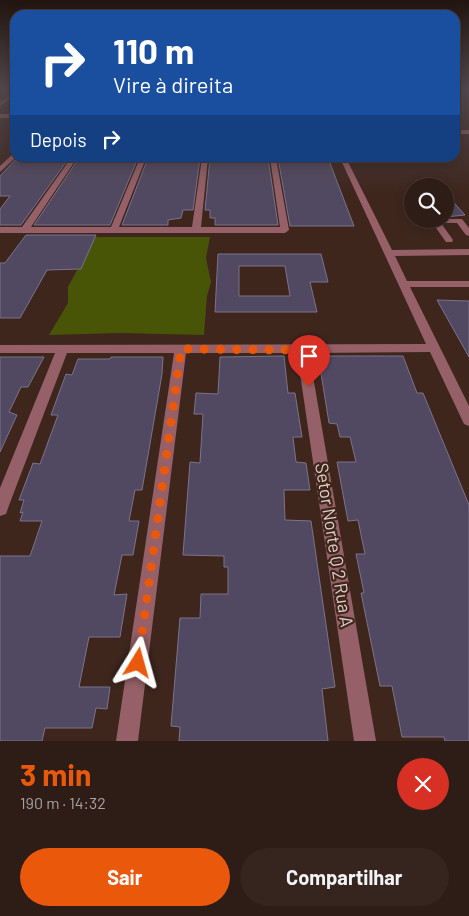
<!DOCTYPE html>
<html lang="pt">
<head>
<meta charset="utf-8">
<style>
	body { margin:0; font-family:Barlow,sans-serif; background:#36251f; color:#f1f3f6; height:100vh; display:flex; flex-direction:column; font-size:19px; white-space:nowrap }
	* { box-sizing:border-box; margin:0 }
	p { font-size:16px; color:#a7a1a1 }
	.icon { flex:none; width:28px; height:28px; fill:none; stroke:currentColor; stroke-width:2; stroke-linecap:round; stroke-linejoin:round }
	.map { position:relative; height:741px; overflow:hidden }
	.sheet { display:flex; flex-direction:column; background:#2e1c16; flex:1 }
	.sheet>* { flex:none }
	.guide { position:absolute; left:10px; top:10px; width:450px; height:152px; border-radius:15px; box-shadow:0 2px 12px #0003,0 0 0 1px #493a35; background:#1a4fa0; color:#fff; overflow:hidden }
	.controls { position:absolute; left:404px; top:178px; display:grid; gap:10px }
	.controls a { display:grid; place-items:center; width:50px; height:50px; border-radius:50%; background:#2e1c16; box-shadow:0 2px 12px #0003,0 0 0 1px #493a35; font-size:25px }
	.pin { position:absolute; display:grid; place-items:center; width:42px; height:42px; color:#fff; margin:-51px -21px; border-radius:50% 50% 50% 0; rotate:-45deg; box-shadow:0 0 5px #0007 }
	.pin .icon { rotate:45deg }
	.me { position:absolute; width:55px; margin:-28px; rotate:8deg; stroke-linejoin:round; filter:drop-shadow(0 0 4px #0008) }
	.turn { display:flex; align-items:center; gap:18px; height:105px; padding:0 20px; font-size:22px }
	.turn .icon { width:65px; height:65px; stroke-width:2.5 }
	.turn b { display:block; font-size:35px; line-height:42px }
	.then { display:flex; align-items:center; height:48px; padding:0 20px; background:#0003; gap:10px; font-size:19px }
	.round { display:grid; place-items:center; flex:none; width:52px; height:52px; border-radius:26px; background:#36251f }
	.headline { display:flex; align-items:center; justify-content:space-between; height:85px; padding:0 20px }
	h1 { font-size:30px; font-weight:700; line-height:38px; color:#ea580c }
	.action { display:flex; gap:10px; margin-top:auto; padding:10px 20px }
	.action a { flex:1; height:58px; border-radius:30px; background:#ea580c; color:#fff; font-size:20px; font-weight:700; line-height:58px; text-align:center }
	.action a+a { background:#36251f; color:#f1f3f6 }
	.map>svg:first-child { display:block }
</style>
</head>
<body>
<div class="map">
<svg width="469" height="741" viewBox="0 0 469 741">
	<rect width="100%" height="100%" fill="#3e261d"/>
	<!-- green -->
	<path fill="#485507" d="M 90,237 L 210,237 L 206,258 L 211,282 L 207,296 L 204,335 L 120,333 L 49,335 L 68,303 L 68,287 L 83,259 Z"/>
	<!-- building -->
	<g fill="#514961" stroke="#7b738c" fill-rule="evenodd">
		<path d="M 17,158 L 69,158 L 21,225 L 0,225 L 0,209 L 10,196 L 0,196 L 0,176 Z"/>
		<path d="M 79,158 L 138,158 L 110,225 L 34,225 Z"/>
		<path d="M 148,158 L 200,158 L 193,210 L 183,210 L 181,218 L 168,220 L 168,225 L 122,225 Z"/>
		<path d="M 210,158 L 268,158 L 278,225 L 215,225 L 215,218 L 210,218 L 210,210 L 205,210 Z"/>
		<path d="M 278,158 L 328,158 L 354,226 L 290,226 Z"/>
		<path d="M 445,191 L 456,205 L 465,215 L 445,217 Z"/>
		<path d="M 26,235 L 96,235 L 81,269 L 47,270 L 20,318 L 0,318 L 0,263 L 5,263 Z"/>
		<path d="M 218,254 L 321,254 L 328,282 L 310,282 L 317,312 L 215,312 ZM 239,266 L 285,266 L 290,296 L 239,296 Z"/>
		<path d="M 437,300 L 469,301 L 469,357 Z"/>
		<path d="M 284,356 L 288,393 L 295,393 L 302,437 L 293,437 L 296,462 L 306,463 L 310,490 L 284,490 L 285,520 L 311,521 L 335,687 L 322,689 L 328,741 L 179,741 L 180,727 L 171,726 L 180,618 L 200,618 L 201,594 L 228,594 L 228,567 L 224,567 L 224,556 L 183,555 L 190,462 L 200,463 L 203,414 L 194,414 L 196,393 L 218,394 L 220,357 Z"/>
		<path d="M 324,356 L 403,356 L 417,393 L 423,393 L 469,505 L 469,741 L 445,741 L 444,737 L 402,737 L 392,686 L 380,686 L 361,593 L 364,593 L 356,554 L 365,554 L 358,520 L 348,521 L 337,462 L 356,462 L 350,437 L 340,437 L 337,424 L 329,423 L 320,367 L 326,367 Z"/>
		<path d="M 0,357 L 44,357 L 28,387 L 21,387 L 9,412 L 17,415 L 0,452 Z"/>
		<path d="M 111,357 L 163,357 L 162,374 L 142,490 L 135,490 L 129,521 L 139,521 L 133,555 L 122,555 L 114,595 L 127,594 L 120,637 L 89,637 L 79,687 L 110,687 L 107,709 L 96,708 L 92,728 L 45,728 L 42,741 L 0,741 L 0,556 L 30,556 L 42,521 L 20,521 L 23,512 L 20,513 L 24,500 L 19,500 L 33,463 L 40,464 L 58,415 L 51,415 L 66,374 L 72,375 L 78,359 L 110,359 Z"/>
	</g>
	<g fill="none" stroke-linecap="round" stroke-linejoin="round">
		<!-- minor -->
		<g fill="#966068" fill-rule="evenodd">
			<path d="M 15,92 L 15,95 L 0,106 L 0,102 Z"/>
			<rect x="0" y="114" width="15" height="4"/>
			<rect x="455" y="130" width="14" height="4"/>
			<path d="M 15,152 L 15,158 L 0,172 L 0,166 Z"/>
			<path d="M 71,158 L 77,158 L 31,227 L 111,227 L 140,158 L 146,158 L 119,227 L 192,227 L 202,158 L 208,158 L 201,227 L 280,227 L 270,158 L 276,158 L 289,230 L 285,233 L 0,233 L 0,227 L 22,227 Z"/>
			<path d="M 340,158 L 346,158 L 392,250 L 469,249 L 469,255 L 395,256 L 407,281 L 469,281 L 469,287 L 410,287 L 469,406 L 469,426 L 464,424 L 430,352 L 309,353 L 376,741 L 354,741 L 297,353 L 186,353 L 138,741 L 116,741 L 174,353 L 67,353 L 8,508 L 6,514 L 0,516 L 0,488 L 55,353 L 0,353 L 0,345 L 426,344 Z"/>
			<path d="M 432,219 L 462,219 L 469,228 L 469,236 L 466,235 L 457,223 L 441,223 L 453,240 L 452,242 L 446,242 L 431,221 Z"/>
		</g>
	</g>
	<!-- sky -->
	<linearGradient id="sky" x2="0" y2="1"><stop stop-color="#221510"/><stop offset="0.46" stop-color="#52474c"/><stop offset="1" stop-color="#52474c" stop-opacity="0"/></linearGradient>
	<rect width="469" height="194" fill="url(#sky)"/>
	<g fill="none" stroke-linecap="round" stroke-linejoin="round">
		<!-- route -->
		<path stroke="#ea580c" stroke-width="9" stroke-dasharray="0 16.2" d="M 138,663 L 181,349 L 303,350 L 309,386"/>
	</g>
	<g text-anchor="middle" stroke-width="4.5" stroke-linejoin="round" paint-order="stroke">
		<!-- near-street labels -->
		<g font-size="18" fill="#e0d0c9" stroke="#3e261d">
			<text transform="translate(334 545) rotate(81)" y="6">Setor Norte Q 2 Rua A</text>
		</g>
	</g>
</svg>
<div class="controls">
<a><svg class="icon" aria-label="search" viewBox="0 0 24 24"><circle cx="10" cy="10" r="6"/><path d="M15 15l6 6"/></svg></a>
</div>
<div class="pin" style="left:309px;top:386px;background:#d93025"><svg class="icon" aria-label="arrive" viewBox="0 0 24 24"><path d="M6 21V4h12l-3 4 3 4H6"/></svg></div>
<svg class="me" style="left:138px;top:663px" viewBox="-20 -20 40 40"><path d="M0-17L14 15 0 8-14 15z" fill="#ea580c" stroke="#fff" stroke-width="4"/></svg>
<div class="guide">
<div class="turn"><svg class="icon" aria-label="right" viewBox="0 0 24 24"><path d="M7 20v-9h11M14 6l5 5-5 5"/></svg><div><b>110 m</b>Vire à direita</div></div>
<div class="then">Depois<svg class="icon" aria-label="right" viewBox="0 0 24 24"><path d="M7 20v-9h11M14 6l5 5-5 5"/></svg></div>
</div>
</div>
<section class="sheet">
<div class="headline"><div><h1>3 min</h1><p>190 m · 14:32</p></div><a class="round" style="background:#d93025;color:#fff"><svg class="icon" aria-label="close" viewBox="0 0 24 24"><path d="M6 6l12 12M18 6L6 18"/></svg></a></div>
<div class="action"><a>Sair</a><a>Compartilhar</a></div>
</section>
</body>
</html>
